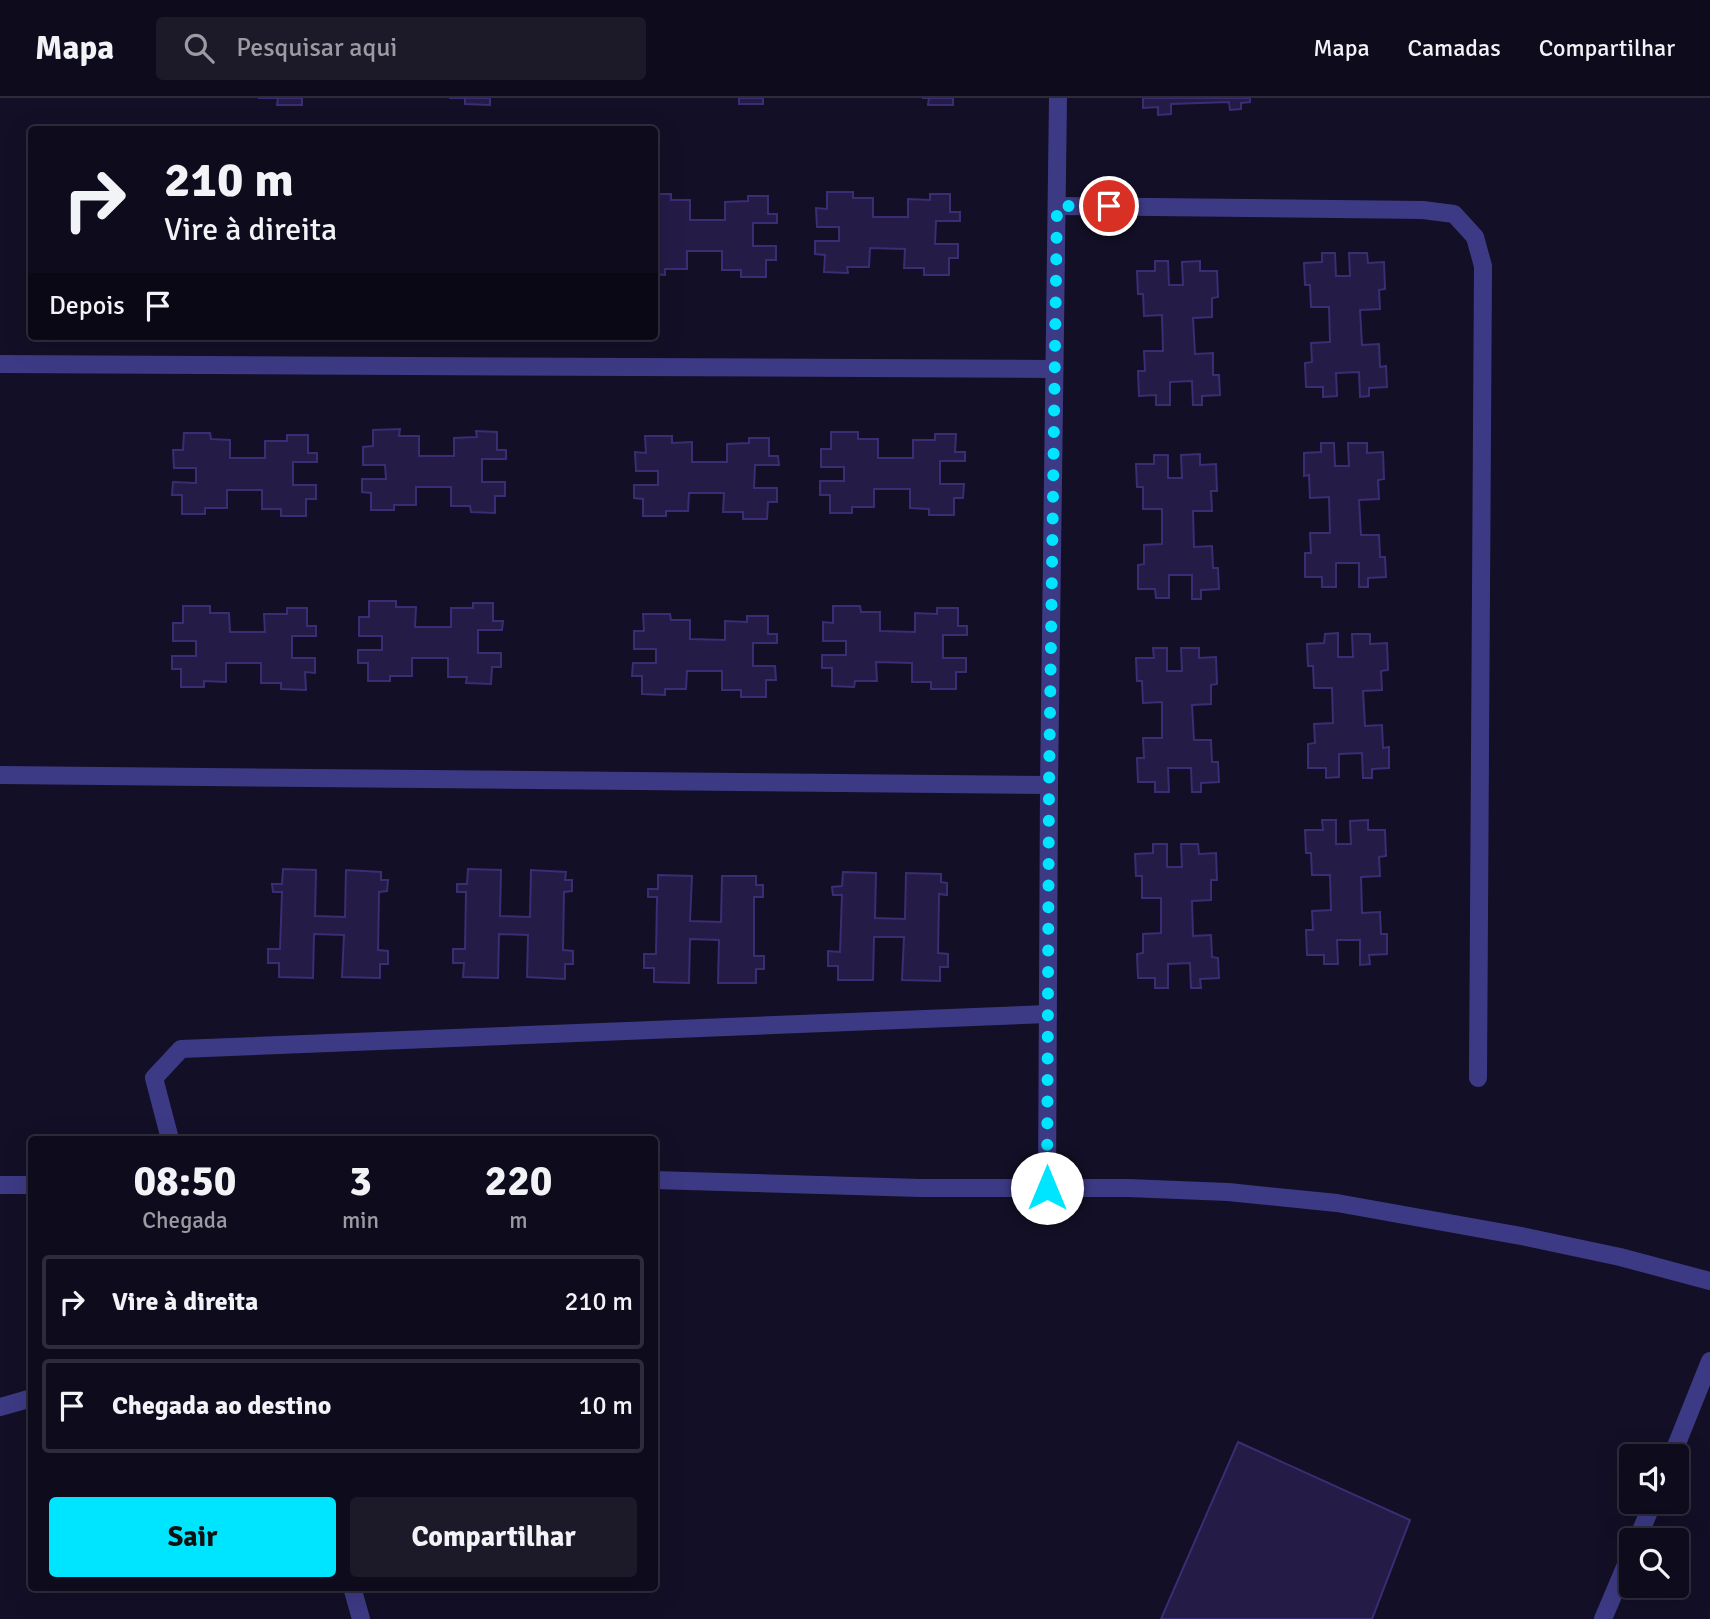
<!DOCTYPE html>
<html lang="pt">
<head>
<meta charset="utf-8">
<style>
	body { margin:0; font-family:Signika,sans-serif; background:#1c1929; color:#f1f3f6; height:100vh; display:flex; flex-direction:column; font-size:26px; white-space:nowrap }
	* { box-sizing:border-box; margin:0 }
	p { font-size:23px; color:#9b9ba3 }
	.icon { flex:none; width:38px; height:38px; fill:none; stroke:currentColor; stroke-width:2; stroke-linecap:round; stroke-linejoin:round }
	.map { position:relative; flex:1; overflow:hidden }
	.panel { position:absolute; left:28px; top:1038px; width:630px; height:455px; display:flex; flex-direction:column; background:#0e0b1c; border-radius:7px; box-shadow:0 7px 28px #0002,0 0 0 2px #2e2b3b }
	.panel>* { flex:none }
	.top-card { position:absolute; left:28px; top:28px; width:630px; height:214px; border-radius:7px; box-shadow:0 7px 28px #0002,0 0 0 2px #2e2b3b; background:#0e0b1c; color:#f1f3f6; overflow:hidden }
	.fabs { position:absolute; left:1619px; top:1346px; display:grid; gap:14px }
	.fabs a { display:grid; place-items:center; width:70px; height:70px; border-radius:7px; background:#0e0b1c; box-shadow:0 7px 28px #0002,0 0 0 2px #2e2b3b; font-size:35px }
	.pin { position:absolute; display:grid; place-items:center; width:60px; height:60px; color:#fff; margin:-30px; border:4px solid #fff; border-radius:50%; box-shadow:0 2px 7px #0007 }
	.me { position:absolute; width:77px; margin:-38px; rotate:0deg; stroke-linejoin:round; filter:drop-shadow(0 0 5px #0008) }
	.turn { display:flex; align-items:center; gap:24px; height:147px; padding:0 21px; font-size:32px }
	.turn .icon { width:91px; height:91px; stroke-width:2.5 }
	.turn b { display:block; font-size:49px; line-height:60px }
	.then { display:flex; align-items:center; height:66px; padding:0 21px; background:#0003; gap:14px; font-size:26px }
	.eta { display:flex; justify-content:space-evenly; align-items:center; height:119px; text-align:center }
	.eta b { font-size:42px; font-weight:700; line-height:49px }
	.button { display:flex; gap:14px; margin-top:auto; padding:14px 21px }
	.button a { flex:1; height:80px; border-radius:7px; background:#00e5ff; color:#111; font-size:28px; font-weight:700; line-height:80px; text-align:center }
	.button a+a { background:#1c1929; color:#f1f3f6 }
	ul { padding:0; list-style:none }
	li { display:flex; align-items:center; gap:21px; height:94px; margin:0 14px 10px; padding:0 7px; border:4px solid #2e2b3b; border-radius:7px }
	li div { flex:1 }
	li b { display:block; font-size:26px }
	li em { font-style:normal }
	header { display:flex; align-items:center; gap:42px; box-sizing:border-box; height:98px; padding:0 35px; background:#0e0b1c; border-bottom:2px solid #2e2b3b }
	header strong { font-size:33px }
	nav { display:flex; gap:38px; margin-inline-start:auto; font-size:24px }
	.search { width:490px; height:63px; background:#1c1929; display:flex; align-items:center; gap:18px; box-sizing:border-box; padding:0 24px; border-radius:7px; color:#9b9ba3; font-size:26px }
	.map>svg:first-child { display:block }
</style>
</head>
<body>
<header>
<strong>Mapa</strong>
<div class="search"><svg class="icon" aria-label="search" viewBox="0 0 24 24"><circle cx="10" cy="10" r="6"/><path d="M15 15l6 6"/></svg>Pesquisar aqui</div>
<nav><a>Mapa</a><a>Camadas</a><a>Compartilhar</a></nav>
</header>
<div class="map">
<svg width="1710" height="1521" viewBox="0 0 1710 1521">
	<rect width="100%" height="100%" fill="#130f26"/>
	<!-- building -->
	<g fill="#241b47" stroke="#3b2d73" stroke-width="2">
		<path d="M 258,0 L 302,0 L 302,7 L 277,7 L 278,0 Z"/>
		<path d="M 449,0 L 490,0 L 490,7 L 465,6 L 465,0 Z"/>
		<rect x="739" y="0" width="24" height="6"/>
		<path d="M 922,0 L 953,0 L 953,7 L 928,7 L 929,0 Z"/>
		<path d="M 1143,0 L 1250,0 L 1250,4 L 1241,5 L 1241,11 L 1230,12 L 1229,4 L 1171,6 L 1171,16 L 1158,17 L 1158,9 L 1143,10 Z"/>
		<path d="M 827,94 L 853,94 L 853,100 L 873,100 L 873,119 L 908,119 L 908,101 L 930,102 L 930,96 L 950,96 L 950,114 L 960,114 L 960,123 L 936,123 L 935,146 L 958,146 L 958,160 L 949,160 L 949,177 L 924,177 L 924,170 L 904,170 L 905,151 L 870,150 L 869,169 L 847,169 L 848,175 L 824,174 L 825,157 L 815,156 L 815,143 L 839,143 L 839,129 L 817,129 L 816,110 L 827,111 Z"/>
		<path d="M 654,96 L 671,96 L 671,102 L 690,102 L 690,122 L 725,122 L 725,104 L 748,103 L 748,98 L 768,98 L 768,116 L 777,116 L 777,125 L 753,125 L 753,148 L 776,148 L 776,162 L 766,162 L 766,179 L 741,179 L 741,172 L 722,172 L 722,153 L 687,153 L 687,171 L 665,171 L 665,177 L 654,176 L 654,145 L 657,145 Z"/>
		<path d="M 1322,155 L 1335,155 L 1336,178 L 1350,178 L 1349,155 L 1367,155 L 1368,165 L 1384,164 L 1385,191 L 1379,192 L 1380,211 L 1360,212 L 1362,247 L 1379,246 L 1380,269 L 1386,268 L 1387,289 L 1369,290 L 1369,298 L 1360,299 L 1359,274 L 1336,275 L 1337,298 L 1323,299 L 1323,289 L 1306,289 L 1305,265 L 1312,264 L 1311,245 L 1330,244 L 1329,209 L 1311,209 L 1310,187 L 1305,187 L 1304,165 L 1322,164 Z"/>
		<path d="M 1155,163 L 1168,163 L 1169,187 L 1183,187 L 1182,164 L 1200,163 L 1200,173 L 1217,173 L 1218,199 L 1212,200 L 1212,219 L 1193,220 L 1195,256 L 1213,255 L 1213,277 L 1219,277 L 1220,297 L 1202,298 L 1202,307 L 1193,307 L 1192,283 L 1170,284 L 1170,307 L 1156,307 L 1156,297 L 1139,298 L 1138,273 L 1145,273 L 1144,253 L 1163,253 L 1162,217 L 1144,218 L 1143,196 L 1138,196 L 1137,173 L 1155,173 Z"/>
		<path d="M 400,331 L 399,338 L 419,338 L 419,358 L 454,358 L 454,340 L 477,339 L 476,333 L 497,334 L 497,352 L 506,352 L 506,361 L 482,361 L 482,384 L 505,384 L 505,398 L 495,398 L 495,415 L 471,414 L 470,408 L 451,408 L 451,389 L 416,389 L 416,407 L 394,407 L 394,412 L 371,412 L 371,395 L 362,394 L 362,381 L 386,381 L 385,367 L 363,367 L 363,349 L 373,348 L 373,332 Z"/>
		<path d="M 831,334 L 858,334 L 858,341 L 878,341 L 878,360 L 913,360 L 913,342 L 935,342 L 935,336 L 956,336 L 955,354 L 965,354 L 965,363 L 940,363 L 940,386 L 964,386 L 963,400 L 954,400 L 954,417 L 929,417 L 929,411 L 910,410 L 910,391 L 874,391 L 874,409 L 852,409 L 852,415 L 830,415 L 830,397 L 820,397 L 820,383 L 844,383 L 844,369 L 821,369 L 821,351 L 831,351 Z"/>
		<path d="M 184,335 L 210,335 L 211,341 L 230,342 L 230,360 L 265,360 L 265,343 L 287,343 L 287,337 L 308,337 L 308,355 L 317,355 L 317,364 L 293,364 L 293,387 L 316,387 L 316,401 L 306,401 L 306,418 L 281,418 L 281,411 L 262,411 L 262,392 L 227,392 L 227,410 L 205,410 L 205,416 L 182,416 L 182,397 L 172,397 L 173,384 L 196,385 L 196,370 L 174,370 L 173,352 L 183,352 Z"/>
		<path d="M 645,338 L 672,338 L 672,345 L 692,344 L 692,364 L 727,364 L 727,346 L 749,345 L 749,340 L 769,340 L 769,358 L 778,358 L 779,367 L 755,367 L 754,390 L 777,390 L 777,404 L 768,404 L 767,421 L 743,421 L 743,414 L 723,414 L 724,395 L 689,395 L 688,413 L 666,413 L 666,418 L 643,418 L 643,401 L 634,400 L 634,387 L 658,387 L 658,373 L 636,373 L 635,354 L 646,355 Z"/>
		<path d="M 1321,345 L 1334,345 L 1335,368 L 1349,368 L 1348,345 L 1367,345 L 1367,355 L 1383,354 L 1384,381 L 1378,382 L 1379,401 L 1359,402 L 1361,437 L 1379,437 L 1380,459 L 1385,459 L 1386,479 L 1368,480 L 1368,489 L 1359,489 L 1359,465 L 1336,465 L 1336,489 L 1322,489 L 1322,479 L 1305,479 L 1305,455 L 1311,455 L 1310,435 L 1330,435 L 1329,399 L 1310,400 L 1309,377 L 1304,378 L 1304,355 L 1321,354 Z"/>
		<path d="M 1200,356 L 1200,367 L 1216,366 L 1217,393 L 1211,393 L 1212,413 L 1193,413 L 1194,449 L 1212,448 L 1213,470 L 1218,470 L 1219,491 L 1201,492 L 1201,501 L 1192,501 L 1192,477 L 1169,477 L 1169,500 L 1156,500 L 1155,491 L 1138,491 L 1138,467 L 1144,466 L 1144,447 L 1162,446 L 1162,411 L 1143,411 L 1143,389 L 1137,389 L 1136,366 L 1154,366 L 1154,357 L 1168,357 L 1168,380 L 1182,380 L 1181,357 Z"/>
		<path d="M 369,503 L 396,503 L 396,509 L 416,509 L 415,529 L 451,529 L 451,510 L 473,510 L 473,505 L 493,505 L 493,523 L 503,523 L 502,532 L 478,532 L 478,555 L 501,555 L 501,569 L 492,569 L 491,586 L 466,585 L 467,579 L 448,579 L 448,560 L 412,560 L 412,578 L 390,578 L 390,583 L 368,583 L 368,565 L 358,565 L 358,552 L 382,552 L 382,538 L 359,538 L 359,519 L 369,519 Z"/>
		<path d="M 183,508 L 210,508 L 210,515 L 229,515 L 230,534 L 265,534 L 264,516 L 287,516 L 287,510 L 307,510 L 307,528 L 316,528 L 316,538 L 292,538 L 292,560 L 315,560 L 315,575 L 305,574 L 306,592 L 281,591 L 281,585 L 261,585 L 261,565 L 226,565 L 226,584 L 204,583 L 204,589 L 181,589 L 181,571 L 172,571 L 172,558 L 196,558 L 196,543 L 173,543 L 173,525 L 183,525 Z"/>
		<path d="M 833,508 L 860,508 L 861,514 L 880,514 L 880,533 L 915,534 L 915,515 L 937,516 L 937,510 L 958,510 L 958,528 L 967,528 L 967,537 L 943,537 L 943,560 L 966,560 L 966,574 L 956,574 L 956,591 L 931,591 L 931,584 L 912,584 L 912,565 L 876,564 L 877,583 L 855,583 L 854,589 L 832,588 L 832,570 L 822,570 L 822,557 L 846,557 L 846,543 L 823,543 L 823,524 L 833,525 Z"/>
		<path d="M 643,516 L 670,516 L 671,522 L 690,522 L 690,541 L 725,542 L 725,523 L 747,524 L 747,518 L 768,518 L 768,536 L 777,536 L 777,545 L 753,545 L 753,568 L 775,568 L 776,582 L 766,582 L 766,599 L 741,599 L 741,592 L 722,592 L 722,573 L 687,573 L 686,591 L 665,591 L 665,597 L 642,596 L 642,578 L 632,578 L 633,565 L 656,565 L 656,551 L 634,551 L 634,533 L 644,533 Z"/>
		<path d="M 1338,535 L 1338,559 L 1353,559 L 1352,536 L 1370,536 L 1370,546 L 1387,545 L 1388,572 L 1381,573 L 1382,592 L 1363,593 L 1365,628 L 1382,627 L 1383,650 L 1389,649 L 1389,670 L 1372,671 L 1372,680 L 1363,680 L 1362,655 L 1339,656 L 1339,679 L 1326,680 L 1326,670 L 1308,670 L 1308,646 L 1315,645 L 1314,626 L 1333,625 L 1332,590 L 1314,590 L 1313,568 L 1308,568 L 1307,546 L 1324,545 L 1325,536 Z"/>
		<path d="M 1153,550 L 1167,550 L 1167,573 L 1182,573 L 1181,550 L 1199,550 L 1199,560 L 1216,559 L 1217,586 L 1211,587 L 1211,606 L 1192,607 L 1194,642 L 1211,642 L 1212,664 L 1218,664 L 1219,684 L 1201,685 L 1201,694 L 1192,694 L 1191,670 L 1168,670 L 1169,694 L 1155,694 L 1155,684 L 1138,684 L 1137,660 L 1144,660 L 1143,640 L 1162,640 L 1162,604 L 1143,605 L 1142,583 L 1137,583 L 1136,560 L 1154,560 Z"/>
		<path d="M 1322,722 L 1336,722 L 1336,746 L 1351,746 L 1350,723 L 1368,722 L 1368,732 L 1385,732 L 1386,758 L 1379,759 L 1380,778 L 1361,779 L 1362,815 L 1380,814 L 1381,836 L 1387,836 L 1387,856 L 1369,857 L 1370,866 L 1360,867 L 1360,842 L 1337,842 L 1338,866 L 1324,866 L 1324,857 L 1307,857 L 1306,832 L 1313,832 L 1312,813 L 1331,812 L 1330,777 L 1312,777 L 1311,755 L 1306,755 L 1305,732 L 1323,732 Z"/>
		<path d="M 1153,746 L 1167,746 L 1167,769 L 1182,769 L 1181,746 L 1198,746 L 1199,756 L 1216,755 L 1217,782 L 1211,782 L 1211,802 L 1192,803 L 1193,838 L 1211,837 L 1212,859 L 1218,860 L 1219,880 L 1200,881 L 1201,890 L 1191,890 L 1190,865 L 1168,866 L 1168,890 L 1155,890 L 1155,880 L 1138,880 L 1137,856 L 1143,855 L 1143,836 L 1161,835 L 1161,800 L 1142,800 L 1142,778 L 1136,778 L 1135,756 L 1153,755 Z"/>
		<path d="M 283,771 L 316,772 L 315,818 L 345,819 L 346,772 L 381,774 L 381,782 L 388,782 L 387,793 L 379,794 L 378,852 L 388,853 L 388,866 L 380,866 L 380,880 L 342,879 L 344,837 L 314,836 L 313,880 L 279,879 L 279,865 L 268,865 L 268,851 L 280,851 L 282,794 L 273,794 L 272,786 L 282,786 Z"/>
		<path d="M 468,771 L 501,772 L 500,818 L 530,819 L 531,772 L 566,774 L 565,782 L 572,782 L 572,793 L 564,794 L 563,852 L 573,853 L 573,866 L 565,866 L 565,881 L 527,879 L 528,837 L 499,836 L 498,880 L 463,879 L 464,865 L 453,865 L 453,851 L 465,851 L 466,794 L 457,794 L 457,786 L 467,786 Z"/>
		<path d="M 843,774 L 876,775 L 875,820 L 905,821 L 906,775 L 941,776 L 941,784 L 947,785 L 947,797 L 939,796 L 938,855 L 948,856 L 948,869 L 940,869 L 940,883 L 902,882 L 904,839 L 874,839 L 873,882 L 838,882 L 838,868 L 828,868 L 828,853 L 840,854 L 842,797 L 833,797 L 832,789 L 842,788 Z"/>
		<path d="M 658,777 L 692,778 L 690,823 L 721,824 L 722,778 L 756,778 L 756,787 L 763,787 L 763,799 L 754,799 L 754,858 L 764,858 L 764,871 L 756,871 L 756,885 L 718,885 L 719,842 L 690,841 L 689,885 L 654,884 L 654,870 L 644,870 L 644,856 L 656,856 L 657,799 L 648,799 L 648,791 L 658,791 Z"/>
		<path d="M 1238,1344 L 1410,1422 L 1372,1521 L 1161,1521 Z"/>
	</g>
	<g fill="none" stroke-linecap="round" stroke-linejoin="round">
		<!-- minor -->
		<g stroke="#3d3a85" stroke-width="18">
			<path d="M 1057,108 L 1423,112 L 1454,116 L 1475,139 L 1483,168 L 1478,980"/>
			<path d="M 0,266 L 1054,271"/>
			<path d="M 0,677 L 1049,687"/>
			<path d="M 170,1041 L 154,980 L 181,951 L 1048,916"/>
			<path d="M 654,1082 L 920,1090 L 1128,1090 L 1228,1094 L 1337,1105 L 1526,1139 L 1620,1159 L 1710,1183"/>
			<path d="M 0,1087 L 32,1087"/>
			<path d="M 1047,1090 L 1049,687 L 1058,0"/>
			<path d="M 0,1309 L 32,1300"/>
			<path d="M 1672,1358 L 1710,1263"/>
			<path d="M 1637,1442 L 1653,1404"/>
			<path d="M 352,1489 L 361,1521"/>
			<path d="M 1603,1521 L 1631,1455"/>
		</g>
	</g>
	<g fill="none" stroke-linecap="round" stroke-linejoin="round">
		<!-- route -->
		<path stroke="#00e5ff" stroke-width="12" stroke-dasharray="0 21.6" d="M 1047,1090 L 1049,687 L 1057,108 L 1109,108"/>
	</g>
</svg>
<div class="fabs">
<a><svg class="icon" aria-label="sound" viewBox="0 0 24 24"><path d="M4 9h4l5-4v14l-5-4H4zM17 9q2 3 0 6"/></svg></a>
<a><svg class="icon" aria-label="search" viewBox="0 0 24 24"><circle cx="10" cy="10" r="6"/><path d="M15 15l6 6"/></svg></a>
</div>
<div class="pin" style="left:1109px;top:108px;background:#d93025"><svg class="icon" aria-label="arrive" viewBox="0 0 24 24"><path d="M6 21V4h12l-3 4 3 4H6"/></svg></div>
<svg class="me" style="left:1047px;top:1090px" viewBox="-20 -20 40 40"><circle r="19" fill="#fff"/><path d="M0-13L10 11 0 6-10 11z" fill="#00e5ff"/></svg>
<div class="top-card">
<div class="turn"><svg class="icon" aria-label="right" viewBox="0 0 24 24"><path d="M7 20v-9h11M14 6l5 5-5 5"/></svg><div><b>210 m</b>Vire à direita</div></div>
<div class="then">Depois<svg class="icon" aria-label="arrive" viewBox="0 0 24 24"><path d="M6 21V4h12l-3 4 3 4H6"/></svg></div>
</div>
<section class="panel">
<div class="eta">
<div><b>08:50</b><p>Chegada</p></div>
<div><b>3</b><p>min</p></div>
<div><b>220</b><p>m</p></div>
</div>
<ul>
<li><svg class="icon" aria-label="right" viewBox="0 0 24 24"><path d="M7 20v-9h11M14 6l5 5-5 5"/></svg><div><b>Vire à direita</b></div><em>210 m</em></li>
<li><svg class="icon" aria-label="arrive" viewBox="0 0 24 24"><path d="M6 21V4h12l-3 4 3 4H6"/></svg><div><b>Chegada ao destino</b></div><em>10 m</em></li>
</ul>
<div class="button"><a>Sair</a><a>Compartilhar</a></div>
</section>
</div>
</body>
</html>
